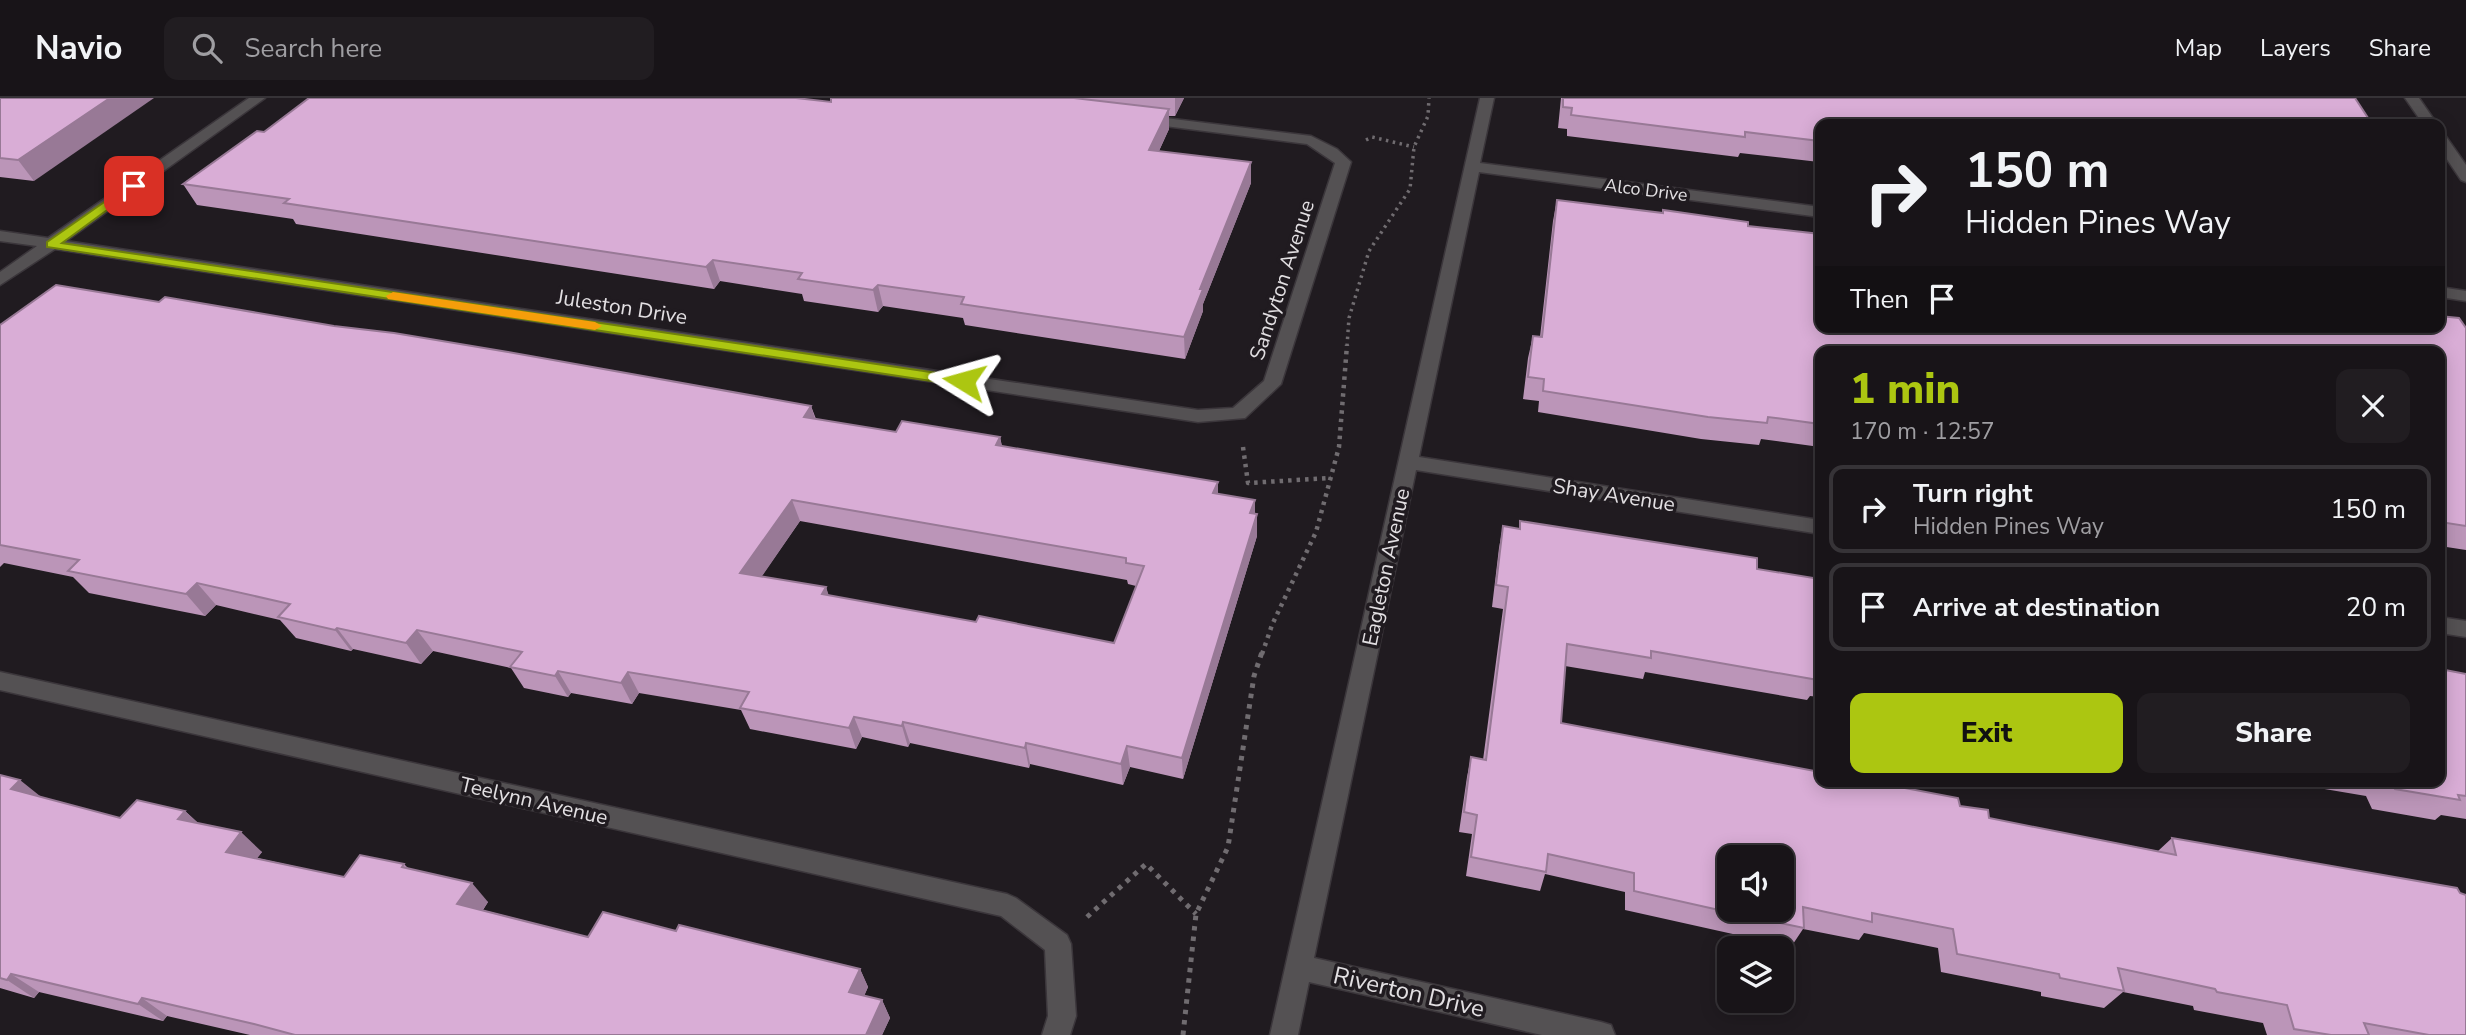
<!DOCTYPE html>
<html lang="en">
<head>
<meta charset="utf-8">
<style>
	body { margin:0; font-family:"Nunito Sans",sans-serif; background:#211d21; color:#f1f3f6; height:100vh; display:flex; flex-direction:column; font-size:26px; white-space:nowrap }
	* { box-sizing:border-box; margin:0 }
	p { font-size:23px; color:#9f9ea2 }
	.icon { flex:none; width:38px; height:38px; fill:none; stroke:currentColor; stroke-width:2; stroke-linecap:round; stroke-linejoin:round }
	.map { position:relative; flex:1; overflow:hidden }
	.sheet { position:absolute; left:1815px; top:248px; width:630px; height:441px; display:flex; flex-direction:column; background:#181418; border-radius:14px; box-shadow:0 4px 18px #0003,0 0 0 2px #363337 }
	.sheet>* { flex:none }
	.top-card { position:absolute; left:1815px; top:21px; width:630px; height:214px; border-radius:14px; box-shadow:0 4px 18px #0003,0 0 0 2px #363337; background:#181418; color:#f1f3f6; overflow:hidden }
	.buttons { position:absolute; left:1717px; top:747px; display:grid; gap:14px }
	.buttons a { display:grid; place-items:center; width:77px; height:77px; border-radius:14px; background:#181418; box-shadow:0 4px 18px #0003,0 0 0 2px #363337; font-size:35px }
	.pin { position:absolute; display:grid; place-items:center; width:60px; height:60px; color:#fff; margin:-30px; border-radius:14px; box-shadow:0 4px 10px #0006 }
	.me { position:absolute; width:77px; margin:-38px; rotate:278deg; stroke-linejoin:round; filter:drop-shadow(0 0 5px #0008) }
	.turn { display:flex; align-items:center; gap:24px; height:147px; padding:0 35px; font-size:32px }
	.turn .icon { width:91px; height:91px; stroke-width:2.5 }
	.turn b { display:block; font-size:49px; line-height:60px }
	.then { display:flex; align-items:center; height:66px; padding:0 35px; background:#0003; gap:14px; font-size:26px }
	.round { display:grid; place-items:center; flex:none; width:74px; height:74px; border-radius:14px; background:#211d21 }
	.summary { display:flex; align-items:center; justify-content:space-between; height:119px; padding:0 35px }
	h1 { font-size:42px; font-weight:800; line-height:52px; color:#acc611 }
	.primary-button { display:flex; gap:14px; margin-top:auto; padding:14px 35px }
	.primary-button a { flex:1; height:80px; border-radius:14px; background:#acc611; color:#111; font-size:28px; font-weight:800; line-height:80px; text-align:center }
	.primary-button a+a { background:#211d21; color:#f1f3f6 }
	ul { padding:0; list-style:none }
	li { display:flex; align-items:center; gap:21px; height:88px; margin:0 14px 10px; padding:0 21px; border:4px solid #363337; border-radius:14px }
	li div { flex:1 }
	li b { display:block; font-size:26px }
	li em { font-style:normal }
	header { display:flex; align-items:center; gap:42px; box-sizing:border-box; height:98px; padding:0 35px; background:#181418; border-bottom:2px solid #363337 }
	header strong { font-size:33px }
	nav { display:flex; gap:38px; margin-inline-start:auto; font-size:24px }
	.search { width:490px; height:63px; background:#211d21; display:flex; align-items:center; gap:18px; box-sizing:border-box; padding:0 24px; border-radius:14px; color:#9f9ea2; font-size:26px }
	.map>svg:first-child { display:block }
</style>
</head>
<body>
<header>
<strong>Navio</strong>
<div class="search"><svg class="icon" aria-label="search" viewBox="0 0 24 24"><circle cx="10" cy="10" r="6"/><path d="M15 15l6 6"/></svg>Search here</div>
<nav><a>Map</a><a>Layers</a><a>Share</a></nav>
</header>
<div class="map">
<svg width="2466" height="937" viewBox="0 0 2466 937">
	<rect width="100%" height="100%" fill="#201b20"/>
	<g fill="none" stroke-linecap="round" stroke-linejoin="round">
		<!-- minor casing -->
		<g stroke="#3b363b" stroke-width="3">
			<g id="minor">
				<path d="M 249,0 L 265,0 L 66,143 L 1198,312 L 1233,310 L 1264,283 L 1335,65 L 1307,46 L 1141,25 L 1134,21 L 1141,17 L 1311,38 L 1337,51 L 1351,64 L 1281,286 L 1245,320 L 1198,324 L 55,151 L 0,187 L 0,174 L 37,148 L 0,143 L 0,133 L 48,140 Z"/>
				<path d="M 1480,0 L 1494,0 L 1480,65 L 1820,109 L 1820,119 L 1479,74 L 1419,359 L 1820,422 L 1820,436 L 1416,372 L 1314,860 L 1601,924 L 1611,927 L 1615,937 L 1542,937 L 1309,884 L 1298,937 L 1270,937 Z"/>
				<path d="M 2405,0 L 2419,0 L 2437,26 L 2423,26 Z"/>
				<path d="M 2440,36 L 2445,37 L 2466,67 L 2466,84 L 2461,82 L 2440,51 Z"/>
				<path d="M 2440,189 L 2466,193 L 2466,203 L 2440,199 Z"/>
				<path d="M 2440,519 L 2466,523 L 2466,539 L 2440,535 Z"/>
				<path d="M 0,574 L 1007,796 L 1016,800 L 1067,837 L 1071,846 L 1076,918 L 1070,937 L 1042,937 L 1048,918 L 1045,852 L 1001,818 L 0,592 Z"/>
			</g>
		</g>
		<!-- path-far2 -->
		<g stroke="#706c70" stroke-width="3.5" stroke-dasharray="2.5 4.5" stroke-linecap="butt">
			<path d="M 1366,42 L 1372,39 L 1414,49"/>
			<path d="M 1347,248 L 1349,220 L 1369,153 L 1410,91 L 1414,49 L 1428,18 L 1429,0"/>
		</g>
		<!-- path-far1 -->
		<g stroke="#706c70" stroke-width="4.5" stroke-dasharray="3.5 5" stroke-linecap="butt">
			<path d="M 1243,349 L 1248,385 L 1331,380"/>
			<path d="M 1262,556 L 1272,527 L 1316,434 L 1339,349 L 1347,247"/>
		</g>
		<!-- path -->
		<g stroke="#706c70" stroke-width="5" stroke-dasharray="4.5 6" stroke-linecap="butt">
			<path d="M 1087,819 L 1146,766 L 1196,816"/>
			<path d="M 1183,937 L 1196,816 L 1228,749 L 1254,578 L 1262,554"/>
		</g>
		<!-- minor -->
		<use href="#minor" fill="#545153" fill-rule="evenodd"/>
	</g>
	<!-- wall -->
	<g fill="#bb95b8" fill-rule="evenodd">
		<path d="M 0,0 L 34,83 L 0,79 Z"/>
		<path d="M 831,0 L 1184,0 L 1175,18 L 1169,18 L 1169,31 L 1159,53 L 1251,64 L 1251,85 L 1203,206 L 1203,213 L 1185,261 L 965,227 L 963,220 L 883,208 L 878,214 L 804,203 L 802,196 L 720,183 L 714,191 L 296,126 L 293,121 L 197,107 L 183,86 L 264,34 L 831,4 Z"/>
		<path d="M 1561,0 L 2355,0 L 1820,26 L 1820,70 L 1819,64 L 1740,55 L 1738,59 L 1567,38 L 1567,31 L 1558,30 Z"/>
		<path d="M 1557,102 L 1662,115 L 1663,112 L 1748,128 L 1820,229 L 2466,230 L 2466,452 L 2440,448 L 2440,254 L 1820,254 L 1820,349 L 1761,341 L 1759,347 L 1701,341 L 1538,314 L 1539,303 L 1523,301 L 1528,260 L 1533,238 L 1540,239 L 1553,123 Z"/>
		<path d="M 159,204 L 334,228 L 811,308 L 816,321 L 896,334 L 1000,339 L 1002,348 L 1218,396 L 1255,402 L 1255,415 L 1257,416 L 1257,438 L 1183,681 L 1130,669 L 1123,687 L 1030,666 L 1029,670 L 910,645 L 908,649 L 862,639 L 856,651 L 750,631 L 741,612 L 639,595 L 632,606 L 571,595 L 568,599 L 524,590 L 511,570 L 433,553 L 421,566 L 353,551 L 351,553 L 296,540 L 280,522 L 216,507 L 205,518 L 89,495 L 73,479 L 4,465 L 0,469 L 0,227 ZM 800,423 L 1127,482 L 1128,486 L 1136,488 L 1114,545 L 976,524 L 828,497 L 826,489 L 761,479 Z"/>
		<path d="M 1520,423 L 1757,471 L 1820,481 L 1820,599 L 1810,598 L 1807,602 L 1645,574 L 1643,581 L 1565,568 L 1561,625 L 1960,708 L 1989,720 L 2158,753 L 2172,740 L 2466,937 L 2267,937 L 2263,925 L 2194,912 L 2193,908 L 2123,894 L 2104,910 L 2041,898 L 2041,894 L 1941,874 L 1938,850 L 1864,835 L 1859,842 L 1803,831 L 1791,849 L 1625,812 L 1625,794 L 1545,776 L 1540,793 L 1466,778 L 1472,736 L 1459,734 L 1467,679 L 1471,659 L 1483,662 L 1503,511 L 1492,509 L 1499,450 L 1503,428 L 1519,431 Z"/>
		<path d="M 2466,576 L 2466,721 L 2441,717 L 2435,722 L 2372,711 L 2366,698 L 2283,684 L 2440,684 Z"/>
		<path d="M 0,677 L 41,699 L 120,720 L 185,713 L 199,726 L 262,754 L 257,760 L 344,779 L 404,766 L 409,771 L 488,804 L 483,812 L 588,839 L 676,833 L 860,871 L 868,889 L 864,898 L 882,902 L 890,920 L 882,937 L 250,937 L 167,918 L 163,923 L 39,894 L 34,900 L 0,890 Z"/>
	</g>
	<!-- shaded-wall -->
	<g fill="#987996">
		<path d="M 110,0 L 154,0 L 34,83 L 18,62 Z"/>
		<path d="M 1175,0 L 1184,0 L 1175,18 Z"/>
		<path d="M 1169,11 L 1169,31 L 1150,72 L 1149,52 Z"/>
		<path d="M 1251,64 L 1251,85 L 1203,206 L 1203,213 L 1185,261 L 1184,239 L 1200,191 Z"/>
		<path d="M 713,162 L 720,183 L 714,191 L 706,169 Z"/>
		<path d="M 878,187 L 883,208 L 878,214 L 873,192 Z"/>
		<path d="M 811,308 L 818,330 L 804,319 Z"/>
		<path d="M 1000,339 L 1004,361 L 996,347 Z"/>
		<path d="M 1218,384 L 1218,406 L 1213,395 Z"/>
		<path d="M 792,402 L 800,423 L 749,497 L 740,475 Z"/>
		<path d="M 1255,402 L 1255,424 L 1250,415 Z"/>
		<path d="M 1257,416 L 1257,438 L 1183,681 L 1182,660 Z"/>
		<path d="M 197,485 L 216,507 L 205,518 L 186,496 Z"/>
		<path d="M 826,489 L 833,510 L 822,496 Z"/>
		<path d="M 337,530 L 353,551 L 351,553 L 335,532 Z"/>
		<path d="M 417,532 L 433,553 L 421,566 L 406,545 Z"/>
		<path d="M 558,573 L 571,595 L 568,599 L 555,578 Z"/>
		<path d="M 628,574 L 639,595 L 632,606 L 621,585 Z"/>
		<path d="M 854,619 L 862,639 L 856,651 L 849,630 Z"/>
		<path d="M 903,624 L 910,645 L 908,649 L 902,628 Z"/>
		<path d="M 1026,645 L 1030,666 L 1029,670 L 1025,650 Z"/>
		<path d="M 1127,648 L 1130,669 L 1123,687 L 1121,666 Z"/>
		<path d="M 20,682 L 45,702 L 11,691 Z"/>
		<path d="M 185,713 L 207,733 L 178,721 Z"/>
		<path d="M 241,734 L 262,754 L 247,773 L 226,754 Z"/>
		<path d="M 472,785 L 488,804 L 474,825 L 457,806 Z"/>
		<path d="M 860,871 L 868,889 L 858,912 L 849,894 Z"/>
		<path d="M 11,876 L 39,894 L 34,900 L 7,882 Z"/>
		<path d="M 142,900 L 167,918 L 163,923 L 138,906 Z"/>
		<path d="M 882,902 L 890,920 L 882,937 L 866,937 Z"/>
	</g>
	<!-- building -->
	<g fill="#d9add6" stroke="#987996" stroke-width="2" fill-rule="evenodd">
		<path d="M 0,0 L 110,0 L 18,62 L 0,60 Z"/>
		<path d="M 309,0 L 796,0 L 831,4 L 831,0 L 1074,0 L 1169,11 L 1149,52 L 1251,64 L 1200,191 L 1203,191 L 1184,239 L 961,206 L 964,199 L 878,187 L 873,192 L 798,181 L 802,175 L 713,162 L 706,169 L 284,105 L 289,101 L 183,86 L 257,33 L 264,34 Z"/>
		<path d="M 1563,0 L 2355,0 L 2372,26 L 1820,26 L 1820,43 L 1745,34 L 1745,39 L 1571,17 L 1572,10 L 1563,9 Z"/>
		<path d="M 1557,102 L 1663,115 L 1663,112 L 1748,124 L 1748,128 L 1820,136 L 1820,229 L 2440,229 L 2440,218 L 2459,220 L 2466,230 L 2466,428 L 2440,424 L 2440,254 L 1820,254 L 1820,326 L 1768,319 L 1767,325 L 1708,319 L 1543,293 L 1544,281 L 1528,279 L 1533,238 L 1542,239 Z"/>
		<path d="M 56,187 L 159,204 L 165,199 L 334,228 L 394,235 L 508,254 L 811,308 L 804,319 L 896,334 L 902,323 L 1000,339 L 996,347 L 1218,384 L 1213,395 L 1255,402 L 1250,415 L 1257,416 L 1182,660 L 1127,648 L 1121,666 L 1026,645 L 1025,650 L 903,624 L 902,628 L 854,619 L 849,630 L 740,610 L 749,594 L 628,574 L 621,585 L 558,573 L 555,578 L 510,569 L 522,554 L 417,532 L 406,545 L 337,530 L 335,532 L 278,519 L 290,506 L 197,485 L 186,496 L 68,473 L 79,462 L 0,447 L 0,227 ZM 792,402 L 1126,460 L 1126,465 L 1144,468 L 1114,545 L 979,518 L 976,524 L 822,496 L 826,489 L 740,475 Z"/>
		<path d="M 1520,423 L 1757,460 L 1757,471 L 1820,481 L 1820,577 L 1818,576 L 1818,582 L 1651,553 L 1651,560 L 1567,546 L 1561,625 L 1820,674 L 1820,684 L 1873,684 L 1958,700 L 1960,708 L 1988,712 L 1989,720 L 2176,757 L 2172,740 L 2457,790 L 2460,795 L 2466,797 L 2466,937 L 2429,937 L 2364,925 L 2369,937 L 2331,937 L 2294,931 L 2287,907 L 2217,894 L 2215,891 L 2118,870 L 2124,893 L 2060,880 L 2059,876 L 1957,856 L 1953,831 L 1872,815 L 1872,824 L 1803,809 L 1804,830 L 1728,814 L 1634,793 L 1634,775 L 1548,756 L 1546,774 L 1471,759 L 1477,717 L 1464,714 L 1471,659 L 1486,662 L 1508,489 L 1496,487 L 1503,428 L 1520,431 ZM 1729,760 L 1782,760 L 1782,812 L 1729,812 Z"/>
		<path d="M 2440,571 L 2466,576 L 2466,698 L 2458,697 L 2460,702 L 2395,691 L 2392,684 L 2440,684 Z"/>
		<path d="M 0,677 L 20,682 L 11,691 L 120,720 L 137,702 L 185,713 L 178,721 L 241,734 L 226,754 L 344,779 L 360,757 L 404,766 L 402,769 L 472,785 L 457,806 L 588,839 L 603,814 L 676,833 L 679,827 L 860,871 L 849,894 L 882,902 L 866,937 L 295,937 L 254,926 L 142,900 L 138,906 L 11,876 L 7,882 L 0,880 Z"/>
	</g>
	<!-- route -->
	<path fill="#acc611" stroke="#70810b" stroke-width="2" d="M 130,86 L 140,88 L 62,145 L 964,279 L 971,283 L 964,288 L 47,149 L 47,144 Z"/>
	<!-- slow -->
	<path fill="#f59e0b" d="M 393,194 L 595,224 L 602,228 L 595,232 L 388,201 L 386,198 Z"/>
	<g text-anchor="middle" stroke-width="7" stroke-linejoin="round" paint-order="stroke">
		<!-- far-street labels -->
		<g font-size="18" fill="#e2dfe2" stroke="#201b20">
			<text transform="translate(1646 92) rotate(7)" y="6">Alco Drive</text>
		</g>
		<!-- street labels -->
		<g font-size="21" fill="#e2dfe2" stroke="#201b20">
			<text transform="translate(1282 182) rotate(-72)" y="7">Sandyton Avenue</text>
			<text transform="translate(622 209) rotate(9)" y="7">Juleston Drive</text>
			<text transform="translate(1614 397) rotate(9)" y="7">Shay Avenue</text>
			<text transform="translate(1386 469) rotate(-78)" y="7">Eagleton Avenue</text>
			<text transform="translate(534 703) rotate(13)" y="7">Teelynn Avenue</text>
		</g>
		<!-- near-street labels -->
		<g font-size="24" fill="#e2dfe2" stroke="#201b20">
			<text transform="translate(1409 894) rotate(13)" y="8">Riverton Drive</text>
		</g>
	</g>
</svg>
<div class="buttons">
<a><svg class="icon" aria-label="sound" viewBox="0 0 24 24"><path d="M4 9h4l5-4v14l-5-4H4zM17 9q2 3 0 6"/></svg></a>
<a><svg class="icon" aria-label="layers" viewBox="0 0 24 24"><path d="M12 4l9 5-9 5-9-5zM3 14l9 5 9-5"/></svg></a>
</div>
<div class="pin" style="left:134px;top:88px;background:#d93025"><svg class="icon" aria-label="arrive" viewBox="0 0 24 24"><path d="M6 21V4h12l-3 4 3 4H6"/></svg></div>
<svg class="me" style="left:964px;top:283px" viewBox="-20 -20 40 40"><path d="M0-17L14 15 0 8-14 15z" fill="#acc611" stroke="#fff" stroke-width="4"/></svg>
<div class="top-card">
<div class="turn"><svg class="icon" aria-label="right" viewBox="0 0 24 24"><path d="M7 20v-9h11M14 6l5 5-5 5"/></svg><div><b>150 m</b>Hidden Pines Way</div></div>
<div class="then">Then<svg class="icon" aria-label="arrive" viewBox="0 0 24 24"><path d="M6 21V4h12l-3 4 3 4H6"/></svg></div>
</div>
<section class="sheet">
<div class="summary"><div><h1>1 min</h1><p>170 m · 12:57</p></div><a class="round"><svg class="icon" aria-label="close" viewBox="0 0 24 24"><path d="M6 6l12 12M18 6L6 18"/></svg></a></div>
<ul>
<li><svg class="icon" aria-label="right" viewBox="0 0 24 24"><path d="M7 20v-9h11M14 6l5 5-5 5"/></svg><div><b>Turn right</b><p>Hidden Pines Way</p></div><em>150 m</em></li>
<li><svg class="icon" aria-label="arrive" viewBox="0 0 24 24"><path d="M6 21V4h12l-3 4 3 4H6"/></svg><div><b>Arrive at destination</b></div><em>20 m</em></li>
</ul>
<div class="primary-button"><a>Exit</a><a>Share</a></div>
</section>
</div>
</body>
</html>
